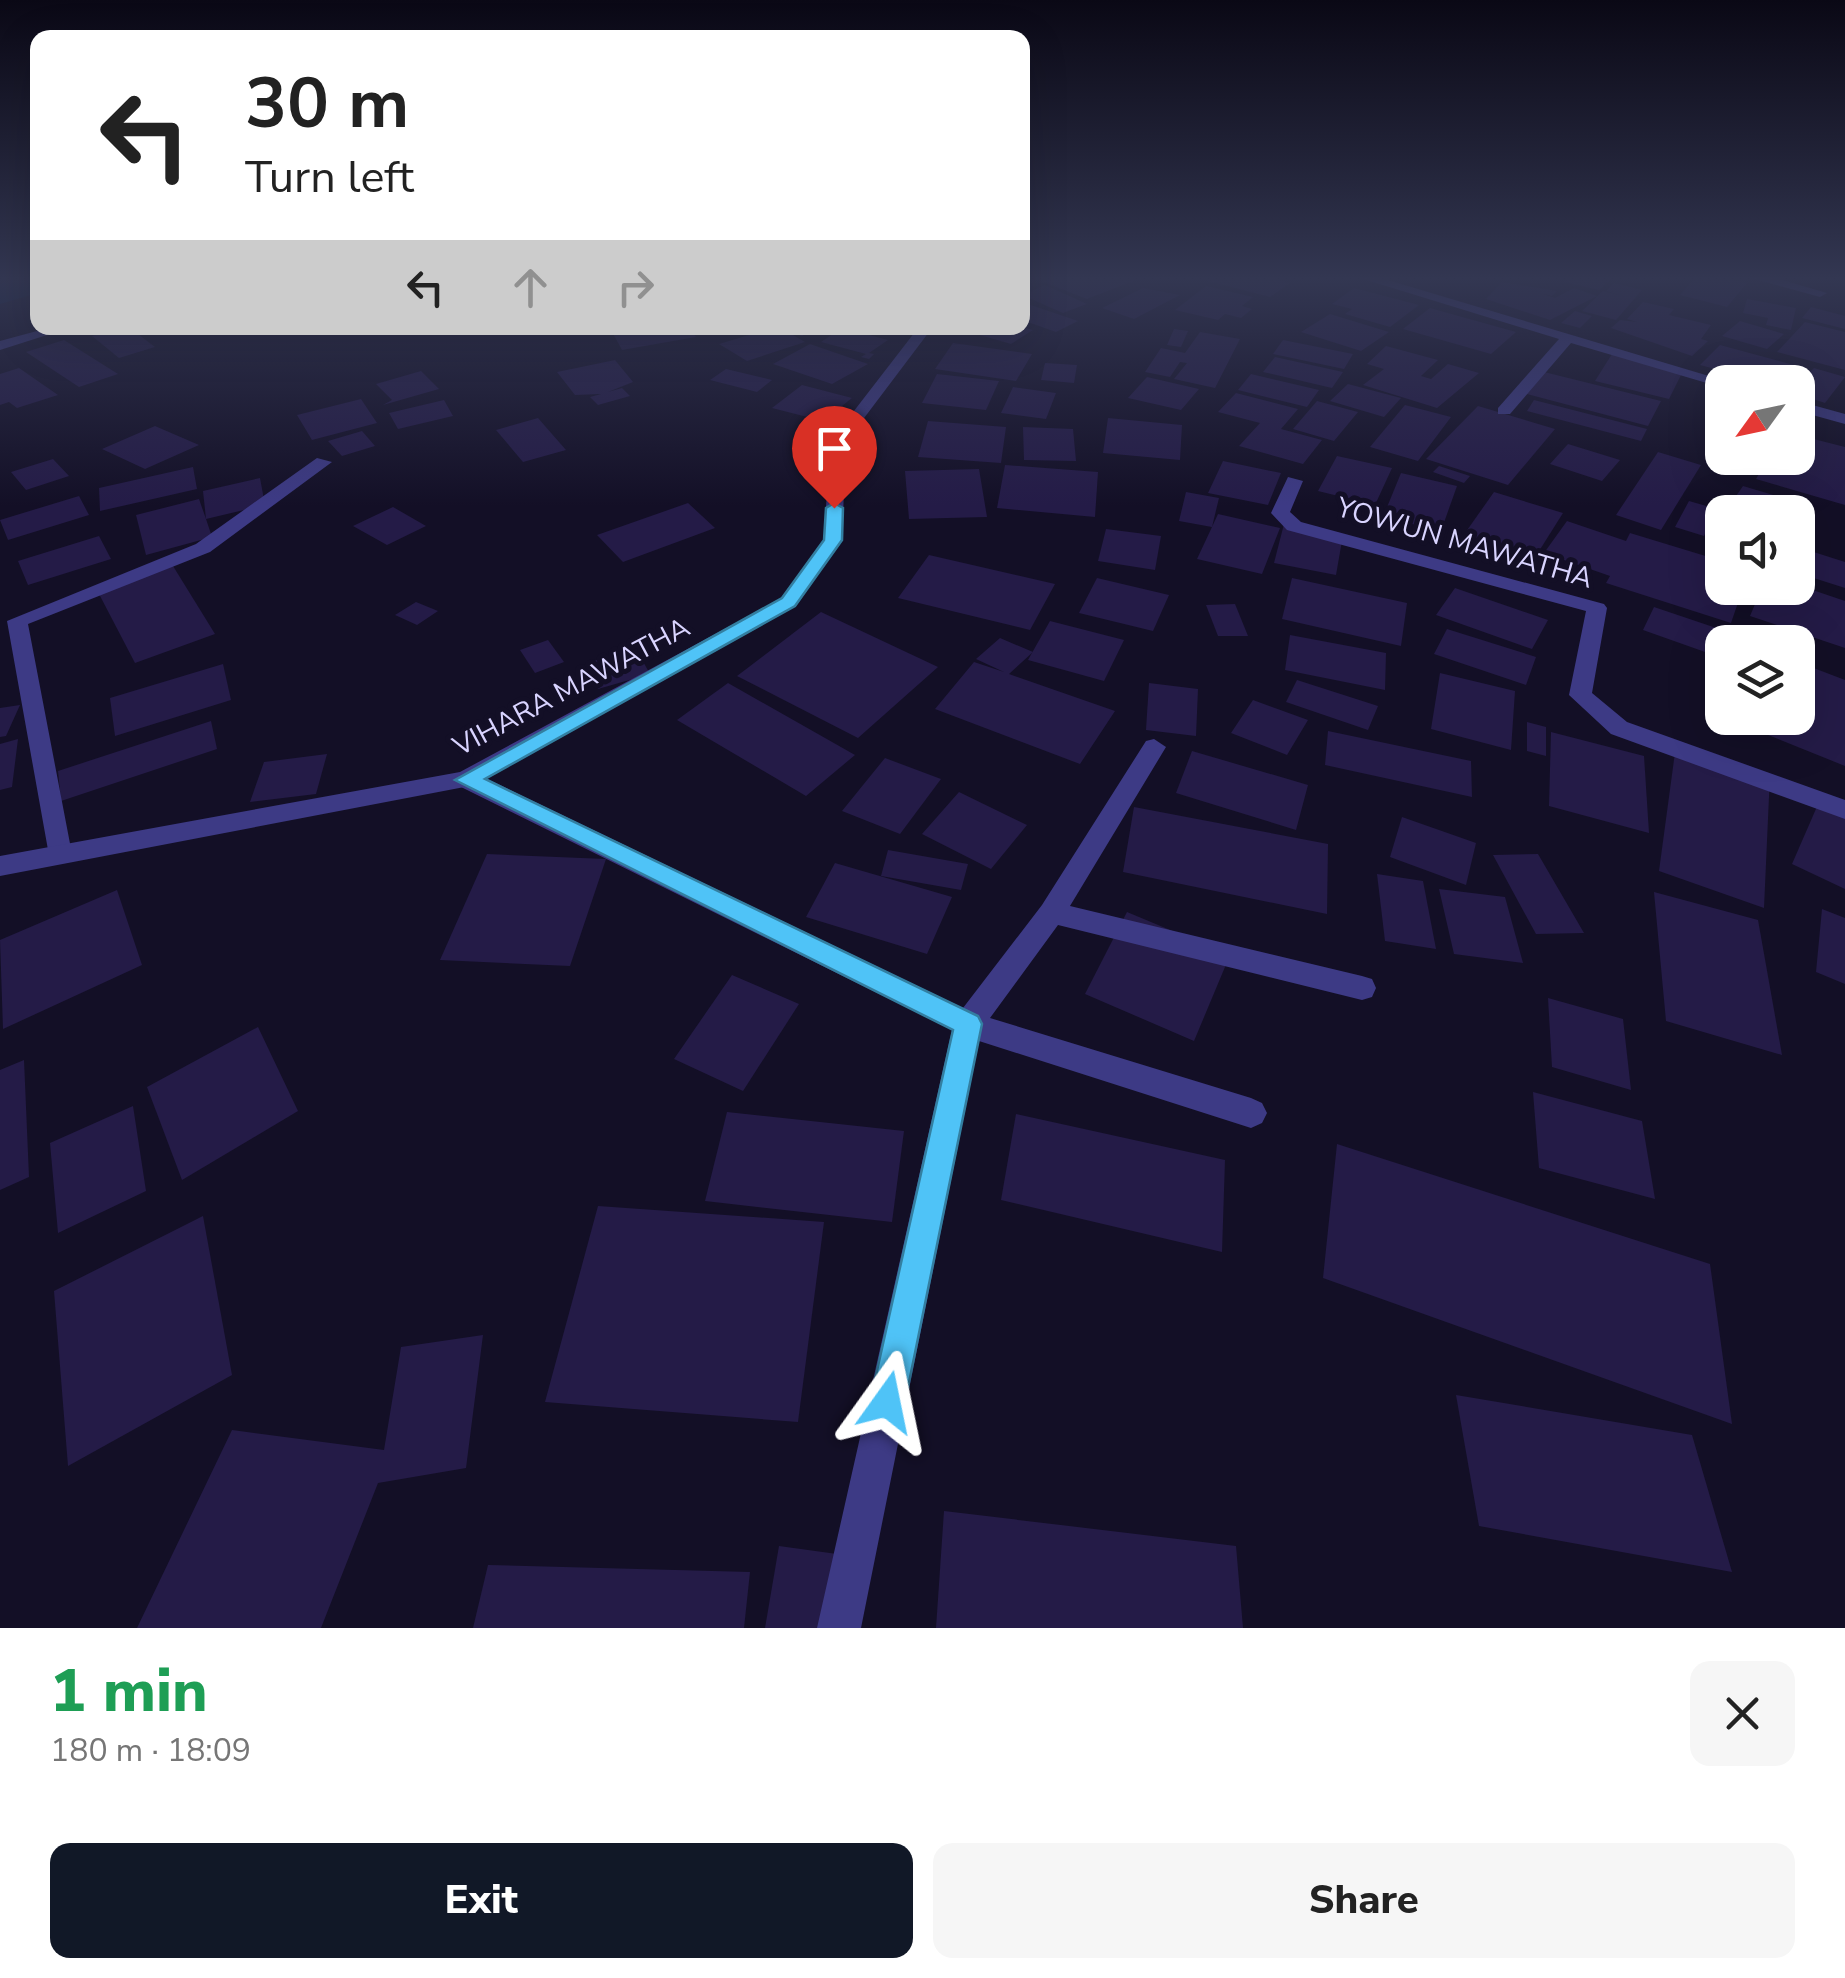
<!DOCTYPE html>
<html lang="en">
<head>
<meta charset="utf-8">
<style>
	body { margin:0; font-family:"Nunito Sans",sans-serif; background:#f6f6f6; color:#222; height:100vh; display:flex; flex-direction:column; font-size:38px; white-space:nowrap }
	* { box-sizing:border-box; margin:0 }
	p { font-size:32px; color:#767676 }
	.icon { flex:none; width:55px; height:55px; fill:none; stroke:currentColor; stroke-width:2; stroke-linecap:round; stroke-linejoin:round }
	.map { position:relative; height:1628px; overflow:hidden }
	.details { display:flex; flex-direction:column; background:#fff; flex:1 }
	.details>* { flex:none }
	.hud { position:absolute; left:30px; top:30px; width:1000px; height:305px; border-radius:20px; box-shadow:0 10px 40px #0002; background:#fff; color:#222; overflow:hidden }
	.needle { width:65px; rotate:237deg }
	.fabs { position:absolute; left:1705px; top:365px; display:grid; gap:20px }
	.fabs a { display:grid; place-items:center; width:110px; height:110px; border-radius:20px; background:#fff; box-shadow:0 10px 40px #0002; font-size:50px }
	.pin { position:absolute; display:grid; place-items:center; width:85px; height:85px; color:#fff; margin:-102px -42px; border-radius:50% 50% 50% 0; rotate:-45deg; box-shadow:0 0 10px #0007 }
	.pin .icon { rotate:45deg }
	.me { position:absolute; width:110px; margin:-55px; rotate:12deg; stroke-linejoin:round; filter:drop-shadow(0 0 8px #0008) }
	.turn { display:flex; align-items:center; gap:35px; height:210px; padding:0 50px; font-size:45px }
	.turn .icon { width:130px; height:130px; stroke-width:2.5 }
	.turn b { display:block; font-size:70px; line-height:85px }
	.lanes { display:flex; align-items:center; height:95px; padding:0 50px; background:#0003; justify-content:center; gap:50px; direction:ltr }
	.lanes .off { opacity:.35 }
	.round { display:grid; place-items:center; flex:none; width:105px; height:105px; border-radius:20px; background:#f6f6f6 }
	.head { display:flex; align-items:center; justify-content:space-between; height:170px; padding:0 50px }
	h1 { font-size:60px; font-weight:800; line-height:75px; color:#1e9e55 }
	.primary-button { display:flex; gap:20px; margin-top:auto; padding:20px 50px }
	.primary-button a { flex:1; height:115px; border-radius:20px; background:#111827; color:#fff; font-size:40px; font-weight:800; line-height:115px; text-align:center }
	.primary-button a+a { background:#f6f6f6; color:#222 }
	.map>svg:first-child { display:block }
</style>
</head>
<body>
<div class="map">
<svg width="1845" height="1628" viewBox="0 0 1845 1628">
	<rect width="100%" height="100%" fill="#130f26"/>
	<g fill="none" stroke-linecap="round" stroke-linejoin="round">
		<!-- canal -->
		<path fill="#0a1f44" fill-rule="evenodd" d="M 19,278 L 38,278 L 38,293 L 0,304 L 0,284 Z"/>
	</g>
	<!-- building -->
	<g fill="#241b47">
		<path d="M 1141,278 L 1087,299 L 1036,279 L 1036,278 Z"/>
		<path d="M 1272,278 L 1290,283 L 1270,297 L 1204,280 Z"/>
		<path d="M 1569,278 L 1612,278 L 1599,290 L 1565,282 Z"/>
		<path d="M 1695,278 L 1727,278 L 1747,283 L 1727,307 L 1680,295 Z"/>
		<path d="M 1502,282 L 1557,291 L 1552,296 L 1540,293 L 1555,298 L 1574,288 L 1597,296 L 1550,320 L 1486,299 Z"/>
		<path d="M 1614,283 L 1642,290 L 1616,320 L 1582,311 L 1603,291 L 1623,296 L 1606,291 Z"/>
		<path d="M 1045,285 L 1087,304 L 1063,313 L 1022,295 Z"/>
		<path d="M 1206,286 L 1253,297 L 1242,306 L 1252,309 L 1241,318 L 1225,314 L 1218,320 L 1175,310 Z"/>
		<path d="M 1143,288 L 1180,295 L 1134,319 L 1102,308 Z"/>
		<path d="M 1354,288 L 1419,305 L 1390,327 L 1345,314 L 1352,309 L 1332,304 Z"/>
		<path d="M 1747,299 L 1796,308 L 1791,330 L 1766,325 L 1768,318 L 1743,313 Z"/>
		<path d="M 1022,302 L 1078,321 L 1056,332 L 1022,320 Z"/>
		<path d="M 1643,302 L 1674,309 L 1669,315 L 1711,325 L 1701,339 L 1708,341 L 1692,356 L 1611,328 L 1620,320 L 1637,322 L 1627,319 Z"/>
		<path d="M 1811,307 L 1845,316 L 1845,329 L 1802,318 Z"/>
		<path d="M 1430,308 L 1516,332 L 1491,354 L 1403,329 Z"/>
		<path d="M 1575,311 L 1592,316 L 1580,328 L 1561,323 Z"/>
		<path d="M 1330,314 L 1389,332 L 1361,351 L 1301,332 Z"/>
		<path d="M 1740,321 L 1784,334 L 1767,349 L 1722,336 Z"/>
		<path d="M 1805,322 L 1845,332 L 1845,370 L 1777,352 Z"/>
		<path d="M 1022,327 L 1033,330 L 1011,344 L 959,329 Z"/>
		<path d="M 122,328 L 130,328 L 155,347 L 119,358 L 92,336 Z"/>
		<path d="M 610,328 L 689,328 L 696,337 L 622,350 Z"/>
		<path d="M 772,328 L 817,328 L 802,336 L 786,331 L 805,342 L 747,361 L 719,344 Z"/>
		<path d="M 842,328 L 888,340 L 869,353 L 874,354 L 869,359 L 861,357 L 866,354 L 821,342 Z"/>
		<path d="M 1174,329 L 1188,331 L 1181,347 L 1167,345 Z"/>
		<path d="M 1200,332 L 1240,339 L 1215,388 L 1174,379 L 1187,363 L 1180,362 L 1170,377 L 1145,372 L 1161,348 L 1185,353 Z"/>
		<path d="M 64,340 L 118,374 L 79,387 L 26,352 Z"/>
		<path d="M 1283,340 L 1353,354 L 1344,369 L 1273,354 Z"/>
		<path d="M 953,343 L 1032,354 L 1016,381 L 935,369 Z"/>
		<path d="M 810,344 L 868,364 L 832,384 L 773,364 Z"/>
		<path d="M 1720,345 L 1805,368 L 1793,382 L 1763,382 L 1700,365 Z"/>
		<path d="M 1386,346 L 1438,360 L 1421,376 L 1431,379 L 1448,364 L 1479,373 L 1437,408 L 1363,385 L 1384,369 L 1367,364 Z"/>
		<path d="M 1612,354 L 1683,371 L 1669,399 L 1595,381 Z"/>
		<path d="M 1275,357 L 1343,372 L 1332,388 L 1263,372 Z"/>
		<path d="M 615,360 L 633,382 L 608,392 L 622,388 L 630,396 L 598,405 L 590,397 L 601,394 L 575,395 L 557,372 Z"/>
		<path d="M 1045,363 L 1077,365 L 1074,383 L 1041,380 Z"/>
		<path d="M 19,368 L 58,395 L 17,408 L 9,402 L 0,405 L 0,374 Z"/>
		<path d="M 1814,368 L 1845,377 L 1825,403 L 1798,394 L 1798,384 Z"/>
		<path d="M 726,369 L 772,380 L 757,392 L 710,380 Z"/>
		<path d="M 1536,370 L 1661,401 L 1648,426 L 1519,392 Z"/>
		<path d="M 421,371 L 439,389 L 383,405 L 392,400 L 376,384 Z"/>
		<path d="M 937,374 L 999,381 L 986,410 L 922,403 Z"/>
		<path d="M 1251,374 L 1319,390 L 1307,407 L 1238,390 Z"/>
		<path d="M 1147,377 L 1199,389 L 1181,410 L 1128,398 Z"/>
		<path d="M 1348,384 L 1401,398 L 1384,417 L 1330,401 Z"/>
		<path d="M 802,385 L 852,398 L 823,421 L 772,408 Z"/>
		<path d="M 1013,387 L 1056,393 L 1046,419 L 1001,413 Z"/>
		<path d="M 1236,393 L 1298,409 L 1281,429 L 1322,440 L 1303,464 L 1239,446 L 1260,423 L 1218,412 Z"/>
		<path d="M 361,399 L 377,423 L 312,440 L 297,415 Z"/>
		<path d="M 444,400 L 453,416 L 398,429 L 389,413 Z"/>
		<path d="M 1534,400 L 1647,429 L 1641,441 L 1527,411 Z"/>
		<path d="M 1317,401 L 1358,412 L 1334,441 L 1293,429 Z"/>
		<path d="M 1405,405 L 1451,417 L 1418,461 L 1370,447 Z"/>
		<path d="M 1478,406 L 1555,429 L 1508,485 L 1426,459 Z"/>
		<path d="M 538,418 L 566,450 L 523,462 L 496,430 Z"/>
		<path d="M 1108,418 L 1182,425 L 1180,460 L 1103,453 Z"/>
		<path d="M 928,421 L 1006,427 L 1001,463 L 918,457 Z"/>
		<path d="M 155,426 L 199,445 L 145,469 L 102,449 Z"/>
		<path d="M 1023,427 L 1073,429 L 1076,461 L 1024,460 Z"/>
		<path d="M 362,431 L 375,446 L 342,456 L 328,441 Z"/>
		<path d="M 1798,435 L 1845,447 L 1845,505 L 1756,479 L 1768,458 L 1798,458 Z"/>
		<path d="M 1568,444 L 1620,460 L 1602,481 L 1550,464 Z"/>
		<path d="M 1718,445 L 1722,446 L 1722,458 L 1758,458 L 1747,475 L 1706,463 Z"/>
		<path d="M 1658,452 L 1701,465 L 1661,530 L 1616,515 Z"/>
		<path d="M 1337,456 L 1392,468 L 1375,505 L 1318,491 Z"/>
		<path d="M 53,459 L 69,476 L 26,490 L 11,472 Z"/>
		<path d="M 1223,461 L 1281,473 L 1268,505 L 1208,493 Z"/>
		<path d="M 1005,465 L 1098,472 L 1095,517 L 997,508 Z"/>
		<path d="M 1439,466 L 1470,476 L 1464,483 L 1433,472 Z"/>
		<path d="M 193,467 L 197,489 L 100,511 L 99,488 Z"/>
		<path d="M 979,469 L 987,517 L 909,519 L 905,471 Z"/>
		<path d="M 1401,473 L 1457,486 L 1441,531 L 1383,517 Z"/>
		<path d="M 260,478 L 265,505 L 206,519 L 212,537 L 146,555 L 136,515 L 199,499 L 206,519 L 203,491 Z"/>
		<path d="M 1743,486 L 1803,504 L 1798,512 L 1725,512 Z"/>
		<path d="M 1186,492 L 1219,498 L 1212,527 L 1218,514 L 1280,528 L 1262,574 L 1197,559 L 1212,527 L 1179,521 Z"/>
		<path d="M 1494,492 L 1563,513 L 1529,567 L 1458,543 Z"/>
		<path d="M 79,496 L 89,515 L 8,540 L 0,520 Z"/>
		<path d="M 1689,501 L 1717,509 L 1704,536 L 1675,527 Z"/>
		<path d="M 688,503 L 715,528 L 623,562 L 597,535 Z"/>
		<path d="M 393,507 L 426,526 L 387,545 L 353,526 Z"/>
		<path d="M 1567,521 L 1626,541 L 1630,533 L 1722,561 L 1722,588 L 1743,588 L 1731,623 L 1606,583 L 1610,576 L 1544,553 Z"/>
		<path d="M 1284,524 L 1343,535 L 1336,575 L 1274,563 Z"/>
		<path d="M 1106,529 L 1161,536 L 1155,570 L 1098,561 Z"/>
		<path d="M 99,536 L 111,559 L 28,585 L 18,561 Z"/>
		<path d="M 1798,547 L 1845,562 L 1845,588 L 1798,573 Z"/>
		<path d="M 929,555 L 1055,584 L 1030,630 L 898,598 Z"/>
		<path d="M 173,566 L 215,634 L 135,663 L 98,592 Z"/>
		<path d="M 1097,578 L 1169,595 L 1153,631 L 1079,613 Z"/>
		<path d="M 1292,578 L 1407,603 L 1401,646 L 1282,619 Z"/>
		<path d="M 1798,585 L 1845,601 L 1845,648 L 1750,616 L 1762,588 Z"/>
		<path d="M 1455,588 L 1548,620 L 1532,649 L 1436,615 Z"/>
		<path d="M 416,602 L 438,611 L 417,625 L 395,615 Z"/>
		<path d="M 1235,604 L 1248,636 L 1218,636 L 1206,605 Z"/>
		<path d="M 1654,607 L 1740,636 L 1738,642 L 1722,642 L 1722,658 L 1643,630 Z"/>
		<path d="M 821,612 L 938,667 L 858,738 L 737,676 Z"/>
		<path d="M 1050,621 L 1124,640 L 1104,681 L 1028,660 Z"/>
		<path d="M 1447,629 L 1536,657 L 1526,685 L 1434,654 Z"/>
		<path d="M 1290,635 L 1386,653 L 1385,690 L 1285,670 Z"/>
		<path d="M 1000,638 L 1033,652 L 1009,674 L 1115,711 L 1080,764 L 935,709 L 974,662 L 1004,672 L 976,659 Z"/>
		<path d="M 548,640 L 564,662 L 535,673 L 520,650 Z"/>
		<path d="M 636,649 L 650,674 L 598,689 L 587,663 Z"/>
		<path d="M 1798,662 L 1845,680 L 1845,766 L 1726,718 L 1798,718 Z"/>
		<path d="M 223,664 L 231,700 L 115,736 L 110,698 Z"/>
		<path d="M 1440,673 L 1515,691 L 1511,750 L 1431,729 Z"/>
		<path d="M 1297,680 L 1378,706 L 1368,730 L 1286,702 Z"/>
		<path d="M 728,683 L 855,755 L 806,796 L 677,720 Z"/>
		<path d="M 1149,683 L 1198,689 L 1196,736 L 1146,730 Z"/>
		<path d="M 1253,700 L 1308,720 L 1287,755 L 1231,733 Z"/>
		<path d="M 20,705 L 6,736 L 0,737 L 0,708 Z"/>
		<path d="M 211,721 L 217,749 L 61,801 L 58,771 Z"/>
		<path d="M 1527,722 L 1546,727 L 1546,756 L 1527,751 Z"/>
		<path d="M 1328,731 L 1471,761 L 1472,797 L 1325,765 Z"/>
		<path d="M 1551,732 L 1644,756 L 1649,833 L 1549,806 Z"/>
		<path d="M 18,739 L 12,787 L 0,790 L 0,744 Z"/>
		<path d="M 1676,745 L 1770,774 L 1764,908 L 1659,871 Z"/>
		<path d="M 1192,751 L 1308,785 L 1296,830 L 1176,793 Z"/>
		<path d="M 327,754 L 316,794 L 250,802 L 264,762 Z"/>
		<path d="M 885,758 L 941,779 L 900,834 L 842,811 Z"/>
		<path d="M 959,792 L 1027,825 L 991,869 L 922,834 Z"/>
		<path d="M 1819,802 L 1845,813 L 1845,889 L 1792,864 Z"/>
		<path d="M 1134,807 L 1328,844 L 1327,914 L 1123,872 Z"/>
		<path d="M 1402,817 L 1476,843 L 1466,885 L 1390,857 Z"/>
		<path d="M 888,850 L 968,864 L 961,890 L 881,876 Z"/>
		<path d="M 487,854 L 606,859 L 570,966 L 440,960 Z"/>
		<path d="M 1538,854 L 1584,933 L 1536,934 L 1493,855 Z"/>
		<path d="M 835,863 L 952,897 L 927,954 L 806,917 Z"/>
		<path d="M 1377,874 L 1423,881 L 1436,949 L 1385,941 Z"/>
		<path d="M 1439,889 L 1505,897 L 1523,963 L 1454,954 Z"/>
		<path d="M 117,890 L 142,965 L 3,1029 L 0,940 Z"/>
		<path d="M 1654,892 L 1758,920 L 1782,1055 L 1666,1021 Z"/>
		<path d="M 1822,909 L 1845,918 L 1845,984 L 1816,972 Z"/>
		<path d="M 1127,912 L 1230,955 L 1194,1041 L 1085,994 Z"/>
		<path d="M 732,975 L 799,1004 L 743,1091 L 674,1059 Z"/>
		<path d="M 1548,998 L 1623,1019 L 1631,1090 L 1552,1067 Z"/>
		<path d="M 258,1027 L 298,1111 L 182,1180 L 147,1087 Z"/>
		<path d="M 24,1060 L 29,1177 L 0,1190 L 0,1070 Z"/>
		<path d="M 1533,1092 L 1642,1121 L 1655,1199 L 1539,1168 Z"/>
		<path d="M 133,1106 L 146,1191 L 58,1233 L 50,1143 Z"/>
		<path d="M 727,1112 L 904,1131 L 892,1222 L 705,1201 Z"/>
		<path d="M 1016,1114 L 1225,1160 L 1222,1252 L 1001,1200 Z"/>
		<path d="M 1337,1144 L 1710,1264 L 1732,1424 L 1323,1278 Z"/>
		<path d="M 598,1206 L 824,1222 L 798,1422 L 545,1402 Z"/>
		<path d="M 203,1216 L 232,1375 L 68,1466 L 54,1291 Z"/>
		<path d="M 483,1335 L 466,1468 L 378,1483 L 321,1628 L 137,1628 L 232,1430 L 384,1450 L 401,1347 Z"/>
		<path d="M 1456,1395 L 1692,1435 L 1732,1572 L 1479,1526 Z"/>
		<path d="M 944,1511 L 1236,1546 L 1243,1628 L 936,1628 Z"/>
		<path d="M 779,1546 L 837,1554 L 826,1628 L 765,1628 Z"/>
		<path d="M 488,1565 L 750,1572 L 744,1628 L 473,1628 Z"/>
	</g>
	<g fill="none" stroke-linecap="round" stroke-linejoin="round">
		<!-- minor -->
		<g fill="#3d3a85" fill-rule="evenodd">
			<path d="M 1360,278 L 1381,278 L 1729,382 L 1717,386 L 1571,343 L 1510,414 L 1498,414 L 1498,408 L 1559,339 Z"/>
			<path d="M 1751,278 L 1775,278 L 1827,293 L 1820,297 Z"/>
			<path d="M 48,328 L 69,328 L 0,350 L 0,341 Z"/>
			<path d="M 1798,401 L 1845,414 L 1845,424 L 1798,411 Z"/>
			<path d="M 317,458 L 332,462 L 210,552 L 28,624 L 72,854 L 68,861 L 50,861 L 7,621 L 196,544 Z"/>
			<path d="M 1288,477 L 1303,481 L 1290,512 L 1301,522 L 1604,604 L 1607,608 L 1592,693 L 1627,722 L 1845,800 L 1845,819 L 1611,734 L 1569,695 L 1586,611 L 1287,530 L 1271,513 Z"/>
			<path d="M 1154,739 L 1166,747 L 1070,906 L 1362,976 L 1372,979 L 1376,988 L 1372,997 L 1362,1000 L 1058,925 L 990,1018 L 1251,1098 L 1262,1103 L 1267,1113 L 1262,1123 L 1251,1128 L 979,1041 L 861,1628 L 817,1628 L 952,1030 L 457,785 L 454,779 L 466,770 L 475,773 L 963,1008 L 1042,905 L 1146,741 Z"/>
		</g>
		<!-- tertiary -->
		<path fill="#3d3a85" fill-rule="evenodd" d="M 918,328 L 932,328 L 846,442 L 842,540 L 796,606 L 475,785 L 0,876 L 0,856 L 460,772 L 782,598 L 824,540 L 830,442 Z"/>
	</g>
	<!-- sky -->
	<linearGradient id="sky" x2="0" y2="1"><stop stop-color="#0a0815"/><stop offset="0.55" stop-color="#333752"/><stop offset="1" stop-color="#333752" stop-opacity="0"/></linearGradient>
	<rect width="1845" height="506" fill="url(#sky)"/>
	<!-- route -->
	<path fill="#4fc3f7" stroke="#337fa1" stroke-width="2.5" d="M 834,503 L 843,508 L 842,540 L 795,606 L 485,779 L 978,1016 L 982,1024 L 905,1402 L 899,1414 L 887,1419 L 875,1414 L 870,1402 L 953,1030 L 455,780 L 782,598 L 824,540 L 826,508 Z"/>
	<g text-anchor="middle" stroke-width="10" stroke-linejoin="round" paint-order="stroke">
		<!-- street labels -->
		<g font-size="28" fill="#d9d4ff" stroke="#130f26">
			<text transform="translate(1465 542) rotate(16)" y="10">YOWUN MAWATHA</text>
			<text transform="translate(571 686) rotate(-28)" y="10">VIHARA MAWATHA</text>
		</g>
	</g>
</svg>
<div class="fabs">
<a><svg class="needle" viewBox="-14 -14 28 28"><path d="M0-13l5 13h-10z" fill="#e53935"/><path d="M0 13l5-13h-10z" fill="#767676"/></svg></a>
<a><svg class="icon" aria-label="sound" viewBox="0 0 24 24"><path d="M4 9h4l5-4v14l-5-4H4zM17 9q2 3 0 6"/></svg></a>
<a><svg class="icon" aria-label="layers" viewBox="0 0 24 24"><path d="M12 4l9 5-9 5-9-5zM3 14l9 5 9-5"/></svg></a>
</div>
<div class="pin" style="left:834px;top:508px;background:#d93025"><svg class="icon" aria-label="arrive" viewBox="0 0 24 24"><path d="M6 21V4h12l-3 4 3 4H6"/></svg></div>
<svg class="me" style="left:887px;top:1402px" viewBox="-20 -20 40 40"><path d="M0-17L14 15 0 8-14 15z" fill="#4fc3f7" stroke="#fff" stroke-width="4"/></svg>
<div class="hud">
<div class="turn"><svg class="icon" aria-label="left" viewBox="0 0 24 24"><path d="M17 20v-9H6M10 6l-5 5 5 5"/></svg><div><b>30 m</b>Turn left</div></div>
<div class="lanes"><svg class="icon" aria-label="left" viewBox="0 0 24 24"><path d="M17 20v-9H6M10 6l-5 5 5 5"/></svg><svg class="icon off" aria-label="ahead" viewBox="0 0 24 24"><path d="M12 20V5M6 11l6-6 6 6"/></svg><svg class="icon off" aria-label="right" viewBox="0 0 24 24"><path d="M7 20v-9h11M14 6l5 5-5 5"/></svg></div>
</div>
</div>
<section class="details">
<div class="head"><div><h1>1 min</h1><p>180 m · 18:09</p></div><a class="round"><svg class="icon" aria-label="close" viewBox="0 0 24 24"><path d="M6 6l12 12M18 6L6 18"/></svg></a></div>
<div class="primary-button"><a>Exit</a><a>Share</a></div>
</section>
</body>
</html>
